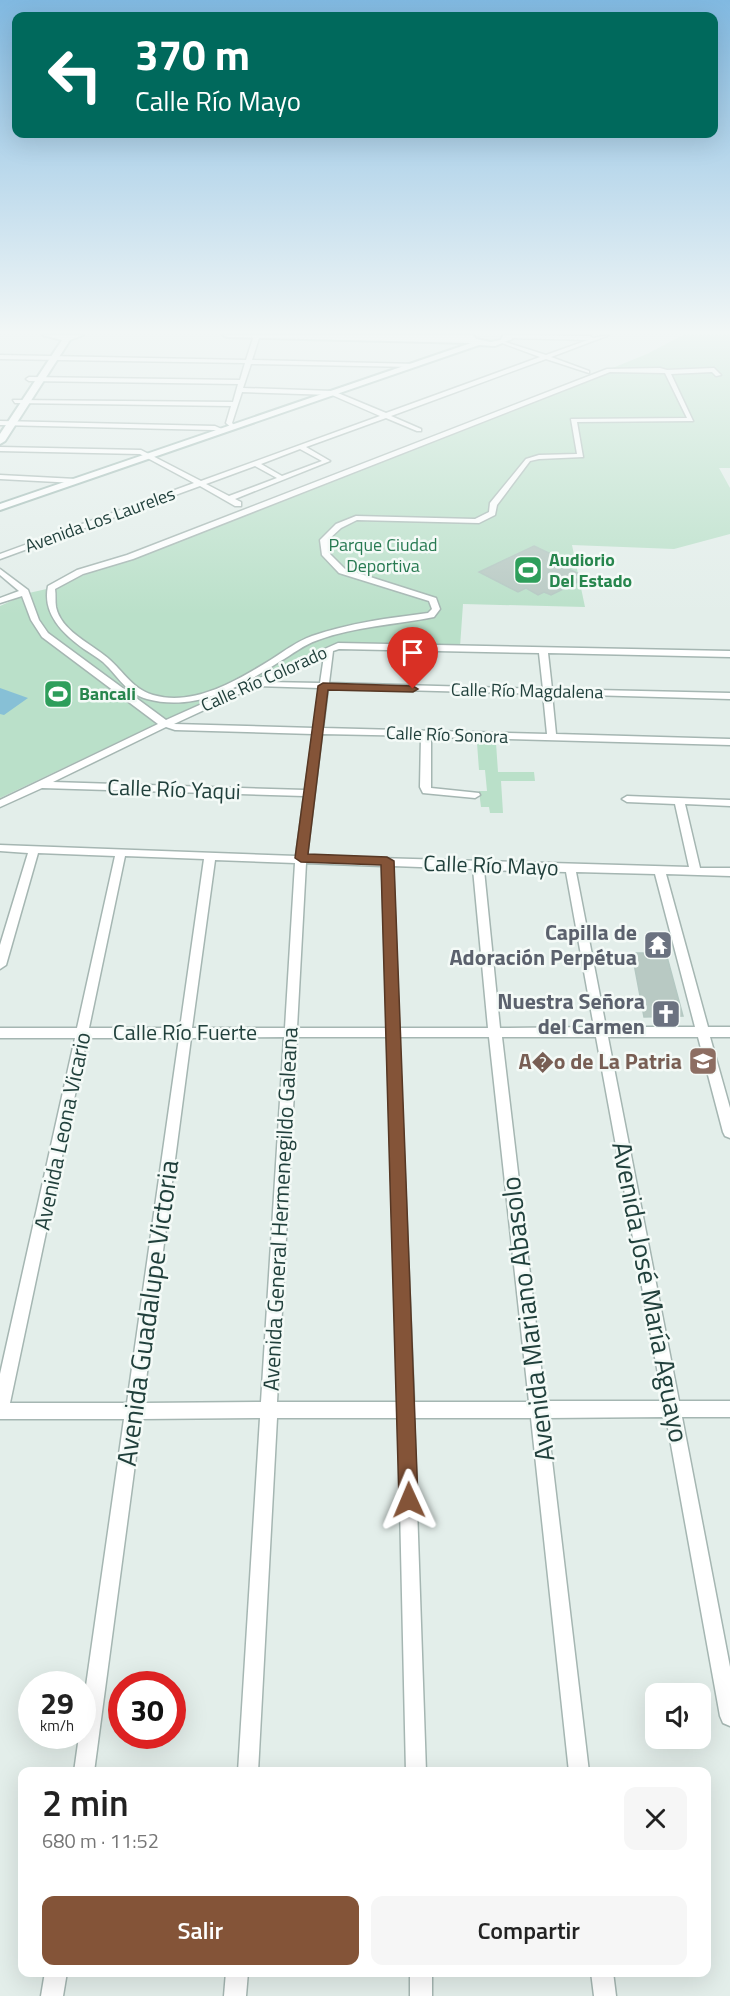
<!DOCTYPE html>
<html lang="es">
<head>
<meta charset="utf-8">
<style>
	body { margin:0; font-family:"Titillium Web",sans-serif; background:#f6f6f6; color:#222; height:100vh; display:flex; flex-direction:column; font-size:22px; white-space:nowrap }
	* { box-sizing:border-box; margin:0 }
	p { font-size:20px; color:#767676 }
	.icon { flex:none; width:33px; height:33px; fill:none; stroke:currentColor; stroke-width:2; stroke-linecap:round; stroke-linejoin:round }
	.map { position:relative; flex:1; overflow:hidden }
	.sheet { position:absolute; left:18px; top:1767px; width:693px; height:210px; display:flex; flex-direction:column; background:#fff; border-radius:12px; box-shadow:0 6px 24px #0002 }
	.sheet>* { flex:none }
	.top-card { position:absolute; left:12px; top:12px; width:706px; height:126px; border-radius:12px; box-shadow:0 6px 24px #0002; background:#00695c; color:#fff; overflow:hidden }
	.buttons { position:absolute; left:645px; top:1683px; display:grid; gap:12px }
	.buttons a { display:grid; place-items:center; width:66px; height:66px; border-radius:12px; background:#fff; box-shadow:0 6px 24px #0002; font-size:30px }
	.speed { position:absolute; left:18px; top:1671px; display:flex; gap:12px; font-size:30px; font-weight:700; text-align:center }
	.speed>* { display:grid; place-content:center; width:78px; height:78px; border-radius:50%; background:#fff; box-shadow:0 6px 24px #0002; line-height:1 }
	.speed small { font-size:15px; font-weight:400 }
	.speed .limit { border:9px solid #d22; background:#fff; color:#111 }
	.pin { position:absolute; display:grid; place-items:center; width:51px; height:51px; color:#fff; margin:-62px -26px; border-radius:50% 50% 50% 0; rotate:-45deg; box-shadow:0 0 6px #0007 }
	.pin .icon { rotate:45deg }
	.me { position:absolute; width:66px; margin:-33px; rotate:359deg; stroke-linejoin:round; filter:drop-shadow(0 0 4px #0008) }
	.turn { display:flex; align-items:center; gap:21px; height:126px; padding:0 24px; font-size:27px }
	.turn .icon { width:78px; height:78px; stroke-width:2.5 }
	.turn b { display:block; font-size:42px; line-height:51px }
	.round { display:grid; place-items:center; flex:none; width:63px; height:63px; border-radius:12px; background:#f6f6f6 }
	.headline { display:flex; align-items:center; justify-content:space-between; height:102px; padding:0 24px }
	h1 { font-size:36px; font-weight:600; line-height:45px }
	.button { display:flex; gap:12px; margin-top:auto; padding:12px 24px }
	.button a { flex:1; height:69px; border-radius:12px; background:#845438; color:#fff; font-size:24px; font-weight:600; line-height:69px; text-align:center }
	.button a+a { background:#f6f6f6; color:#222 }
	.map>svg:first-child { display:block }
</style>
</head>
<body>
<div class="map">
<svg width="730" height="1996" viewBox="0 0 730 1996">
	<rect width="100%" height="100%" fill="#e3eeea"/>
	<!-- green -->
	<g fill="#bae0c9">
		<path d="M 683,335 L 730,335 L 730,468 L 719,468 L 730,488 L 730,534 L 674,549 L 572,545 L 585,607 L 463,604 L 460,647 L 330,646 L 156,724 L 0,798 L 0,606 L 20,597 L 20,595 L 51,588 L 519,406 L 647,354 Z"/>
		<path d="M 477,743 L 496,743 L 498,772 L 534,772 L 535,781 L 501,781 L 503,813 L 490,813 L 489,807 L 481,807 L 479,791 L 487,791 L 485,770 L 479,770 Z"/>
	</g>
	<!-- water -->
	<path fill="#87c0d6" d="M 0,688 L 28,698 L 4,715 L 0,714 Z"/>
	<!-- building -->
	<g fill="#b8c9c3" stroke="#b4c8c2" stroke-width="1.5">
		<path d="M 534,546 L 574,565 L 567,568 L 579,574 L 572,577 L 580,581 L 551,595 L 544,592 L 538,595 L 526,588 L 518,592 L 479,572 Z"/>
		<path d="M 649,936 L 666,936 L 666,953 L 683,1016 L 644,1017 L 632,953 L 653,953 Z"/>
	</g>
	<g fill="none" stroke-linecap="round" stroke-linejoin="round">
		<!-- street casing -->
		<g stroke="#a5b6b2" stroke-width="3">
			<g id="street">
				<path d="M 254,335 L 260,335 L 252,360 L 417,364 L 415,367 L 251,364 L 243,388 L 333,391 L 386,413 L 540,357 L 502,343 L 502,341 L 546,355 L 588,340 L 508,338 L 506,335 L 590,336 L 593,338 L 609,335 L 551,357 L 589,371 L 589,373 L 546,359 L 391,416 L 421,429 L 421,431 L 417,431 L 386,418 L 306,447 L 330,461 L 235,499 L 241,502 L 241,506 L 235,506 L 200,486 L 0,559 L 0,554 L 194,483 L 140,454 L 0,451 L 0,447 L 141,450 L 201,481 L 380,416 L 332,395 L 242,392 L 232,423 L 235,426 L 232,428 L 226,423 L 231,406 L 15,403 L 13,400 L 233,402 L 238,384 L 29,381 L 26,379 L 29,377 L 240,380 L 245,363 L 0,359 L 0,355 L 246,360 ZM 300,449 L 322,461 L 282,476 L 261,464 ZM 255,466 L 277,478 L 229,496 L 206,484 Z"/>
				<path d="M 660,368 L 667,370 L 714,368 L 721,375 L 716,376 L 712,372 L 671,374 L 693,421 L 577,422 L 583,457 L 539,459 L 530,461 L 497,505 L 495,515 L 479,523 L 357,520 L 341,528 L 328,540 L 330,554 L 345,569 L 436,598 L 440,609 L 434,617 C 395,625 356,626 318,640 C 303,645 293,654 279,662 C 241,687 194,712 147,699 C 126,693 118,676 103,662 C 97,657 90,653 84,649 C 63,634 42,614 48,586 L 77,570 L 127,555 L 607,369 ZM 610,372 L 665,373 L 687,418 L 571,419 L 577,454 L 539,455 L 526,459 L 490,503 L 489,512 L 475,519 L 356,516 L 336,524 L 320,540 L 322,555 L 339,573 L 429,601 L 432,609 L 428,613 C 389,618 349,623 312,636 C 296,642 286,650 272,659 C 238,680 194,707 153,695 C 130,688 122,668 104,655 C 88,642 61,630 56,607 C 55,601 56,595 55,589 L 83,574 L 133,559 Z"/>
				<path d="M 0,421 L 215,426 L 224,430 L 221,432 L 214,430 L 0,425 Z"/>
				<path d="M 0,475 L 76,479 L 79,481 L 76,483 L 0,479 Z"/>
				<path d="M 0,569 L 28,590 L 39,620 L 48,633 L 166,720 L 338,643 L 730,651 L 730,657 L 548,653 L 552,689 L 730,693 L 730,699 L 552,694 L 556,734 L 730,739 L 730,745 L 431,737 L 431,788 L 479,793 L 480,795 L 475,798 L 423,793 L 420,787 L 421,736 L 322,734 L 307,856 L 689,867 L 675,804 L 627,802 L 622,799 L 627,796 L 730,800 L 730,806 L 685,804 L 700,868 L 730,868 L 730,876 L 666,874 L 708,1027 L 730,1027 L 730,1037 L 710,1037 L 730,1108 L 730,1138 L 725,1136 L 723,1132 L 698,1037 L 608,1037 L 679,1401 L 730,1401 L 730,1417 L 682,1417 L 730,1667 L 730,1726 L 723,1723 L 720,1716 L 666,1417 L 547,1418 L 589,1772 L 569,1772 L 531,1418 L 414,1418 L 426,1772 L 406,1772 L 398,1418 L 277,1418 L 258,1772 L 238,1772 L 260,1418 L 141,1419 L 94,1772 L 74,1772 L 79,1736 L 82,1736 L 82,1714 L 124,1419 L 0,1419 L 0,1374 L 75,1038 L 0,1038 L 0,1028 L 77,1028 L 115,856 L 38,853 L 6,965 L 0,969 L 0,945 L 28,853 L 0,851 L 0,845 L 296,856 L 304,796 L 42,788 L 0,807 L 0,800 L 158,724 L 42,637 L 31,620 L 22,596 L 0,603 L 0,598 L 19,591 L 0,575 ZM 339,649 L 539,653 L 543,689 L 329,683 L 333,651 ZM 324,656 L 320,683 L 266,682 ZM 256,686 L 319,688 L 314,728 L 174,724 ZM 328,688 L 543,694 L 547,734 L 323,728 ZM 166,727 L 175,730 L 313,734 L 305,790 L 53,782 ZM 125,856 L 204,859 L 180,1028 L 89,1028 ZM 215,860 L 295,863 L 285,1028 L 192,1028 ZM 306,863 L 382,866 L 387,1028 L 297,1028 ZM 393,866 L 473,869 L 488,1028 L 399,1028 ZM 484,870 L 566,872 L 594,1027 L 500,1028 ZM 576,872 L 655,874 L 695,1027 L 606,1027 ZM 284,1037 L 261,1402 L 143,1403 L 191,1038 ZM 297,1037 L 387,1037 L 398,1402 L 277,1402 ZM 399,1037 L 489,1037 L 529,1402 L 414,1402 ZM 502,1037 L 596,1037 L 663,1401 L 545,1401 ZM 87,1038 L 179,1038 L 127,1403 L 10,1403 Z"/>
				<path d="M 45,1972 L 67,1972 L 63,1996 L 41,1996 Z"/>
				<path d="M 226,1972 L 248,1972 L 246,1996 L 224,1996 Z"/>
				<rect x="410" y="1972" width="22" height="24"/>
				<path d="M 591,1972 L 613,1972 L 616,1996 L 594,1996 Z"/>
			</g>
		</g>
		<!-- secondary casing -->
		<g stroke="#a0bab4" stroke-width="4">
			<g id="secondary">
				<path d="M 43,335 L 83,335 L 70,340 L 5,441 L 0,444 L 0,434 L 62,340 Z"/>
				<path d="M 223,335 L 473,335 L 476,339 L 491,342 L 501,340 L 503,335 L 511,335 L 512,339 L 495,346 L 479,345 L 0,510 L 0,504 L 471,343 L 227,337 Z"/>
			</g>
		</g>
		<!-- street -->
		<use href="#street" fill="#fff" fill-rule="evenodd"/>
		<!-- secondary -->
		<use href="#secondary" fill="#fff" fill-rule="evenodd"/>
	</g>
	<!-- sky -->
	<linearGradient id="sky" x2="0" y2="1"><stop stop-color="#81b9e1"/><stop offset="0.54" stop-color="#f2f7f6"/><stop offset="1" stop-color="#f2f7f6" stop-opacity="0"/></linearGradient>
	<rect width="730" height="615" fill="url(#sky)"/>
	<!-- route -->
	<path fill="#845438" stroke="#563724" stroke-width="1.5" d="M 323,683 L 413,686 L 418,689 L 413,692 L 328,690 L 308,854 L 387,857 L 394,861 L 418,1500 L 415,1507 L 409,1510 L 402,1507 L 399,1500 L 381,865 L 301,862 L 295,858 L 318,686 Z"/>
	<!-- icons -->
	<defs>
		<g id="stadium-square" transform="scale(1.5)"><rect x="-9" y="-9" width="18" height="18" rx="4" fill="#2e9e5b" stroke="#f4faf7"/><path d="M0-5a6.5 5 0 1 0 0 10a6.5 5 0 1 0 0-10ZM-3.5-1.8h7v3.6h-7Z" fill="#fff"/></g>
		<g id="temple-square" transform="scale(1.5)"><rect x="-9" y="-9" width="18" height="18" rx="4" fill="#6b7280" stroke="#f4faf7"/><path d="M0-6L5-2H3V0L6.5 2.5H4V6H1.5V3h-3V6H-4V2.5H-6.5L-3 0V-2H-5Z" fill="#fff"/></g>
		<g id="church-square" transform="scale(1.5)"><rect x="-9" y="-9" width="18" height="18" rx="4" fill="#6b7280" stroke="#f4faf7"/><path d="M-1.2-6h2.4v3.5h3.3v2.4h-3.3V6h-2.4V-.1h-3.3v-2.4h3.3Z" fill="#fff"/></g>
		<g id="school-square" transform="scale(1.5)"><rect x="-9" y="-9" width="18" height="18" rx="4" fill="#8d6e63" stroke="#f4faf7"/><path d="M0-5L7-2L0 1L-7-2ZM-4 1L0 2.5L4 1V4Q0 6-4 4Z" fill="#fff"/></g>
	</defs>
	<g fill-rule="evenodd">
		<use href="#stadium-square" x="528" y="570"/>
		<use href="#stadium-square" x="58" y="694"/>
		<use href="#temple-square" x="658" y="945"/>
		<use href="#church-square" x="666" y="1014"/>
		<use href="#school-square" x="703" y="1061"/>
	</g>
	<g text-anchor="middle" stroke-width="5" stroke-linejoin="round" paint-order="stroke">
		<!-- far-street labels -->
		<g font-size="18" fill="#21403c" stroke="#f4faf7">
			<text transform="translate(100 520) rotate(-20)" y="6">Avenida Los Laureles</text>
			<text transform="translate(264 679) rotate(-24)" y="6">Calle Río Colorado</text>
			<text transform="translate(527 691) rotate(1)" y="6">Calle Río Magdalena</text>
			<text transform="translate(447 735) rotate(2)" y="6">Calle Río Sonora</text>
		</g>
		<!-- far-park labels -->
		<g font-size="18" fill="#287a52" stroke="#f4faf7">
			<text x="383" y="551">Parque Ciudad<tspan x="383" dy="21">Deportiva</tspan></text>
		</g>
		<!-- far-leisure labels -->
		<g font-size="18" font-weight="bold" fill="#27864d" stroke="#f4faf7" text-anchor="start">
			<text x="549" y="566">Audiorio<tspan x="549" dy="21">Del Estado</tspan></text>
			<text x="79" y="700">Bancali</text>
		</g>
		<!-- street labels -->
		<g font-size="22" fill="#21403c" stroke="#f4faf7">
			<text transform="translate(174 789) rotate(2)" y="8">Calle Río Yaqui</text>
			<text transform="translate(491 865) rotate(2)" y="8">Calle Río Mayo</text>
			<text x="185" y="1040">Calle Río Fuerte</text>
			<text transform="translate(62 1131) rotate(-78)" y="8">Avenida Leona Vicario</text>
			<text transform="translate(280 1209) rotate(-87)" y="8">Avenida General Hermenegildo Galeana</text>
		</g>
		<!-- worship labels -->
		<g font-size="22" font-weight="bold" fill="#5b616d" stroke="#f4faf7" text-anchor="end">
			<text x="637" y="940">Capilla de<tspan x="637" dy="25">Adoración Perpétua</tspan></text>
			<text x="645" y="1009">Nuestra Señora<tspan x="645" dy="25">del Carmen</tspan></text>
		</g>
		<!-- education labels -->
		<g font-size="22" font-weight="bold" fill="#785e54" stroke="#f4faf7" text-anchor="end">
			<text x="682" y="1069">A�o de La Patria</text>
		</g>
		<!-- near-street labels -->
		<g font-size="27" fill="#21403c" stroke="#f4faf7">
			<text transform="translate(650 1292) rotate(79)" y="9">Avenida José María Aguayo</text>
			<text transform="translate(148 1313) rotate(-82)" y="9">Avenida Guadalupe Victoria</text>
			<text transform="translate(528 1319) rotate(-97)" y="9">Avenida Mariano Abasolo</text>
		</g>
	</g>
</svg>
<div class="buttons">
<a><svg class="icon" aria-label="sound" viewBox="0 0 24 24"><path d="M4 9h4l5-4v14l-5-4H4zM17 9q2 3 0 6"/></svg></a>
</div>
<div class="speed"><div>29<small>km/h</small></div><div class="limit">30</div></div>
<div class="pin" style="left:413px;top:689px;background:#d93025"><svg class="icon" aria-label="arrive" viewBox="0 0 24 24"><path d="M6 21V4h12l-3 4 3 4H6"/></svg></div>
<svg class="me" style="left:409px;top:1500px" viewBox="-20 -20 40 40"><path d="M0-17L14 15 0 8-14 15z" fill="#845438" stroke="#fff" stroke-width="4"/></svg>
<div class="top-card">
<div class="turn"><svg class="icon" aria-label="left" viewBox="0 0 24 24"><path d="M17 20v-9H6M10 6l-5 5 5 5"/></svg><div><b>370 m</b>Calle Río Mayo</div></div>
</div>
<section class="sheet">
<div class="headline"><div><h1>2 min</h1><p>680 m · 11:52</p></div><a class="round"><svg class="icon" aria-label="close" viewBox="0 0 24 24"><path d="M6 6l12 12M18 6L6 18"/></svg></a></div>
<div class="button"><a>Salir</a><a>Compartir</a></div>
</section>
</div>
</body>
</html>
